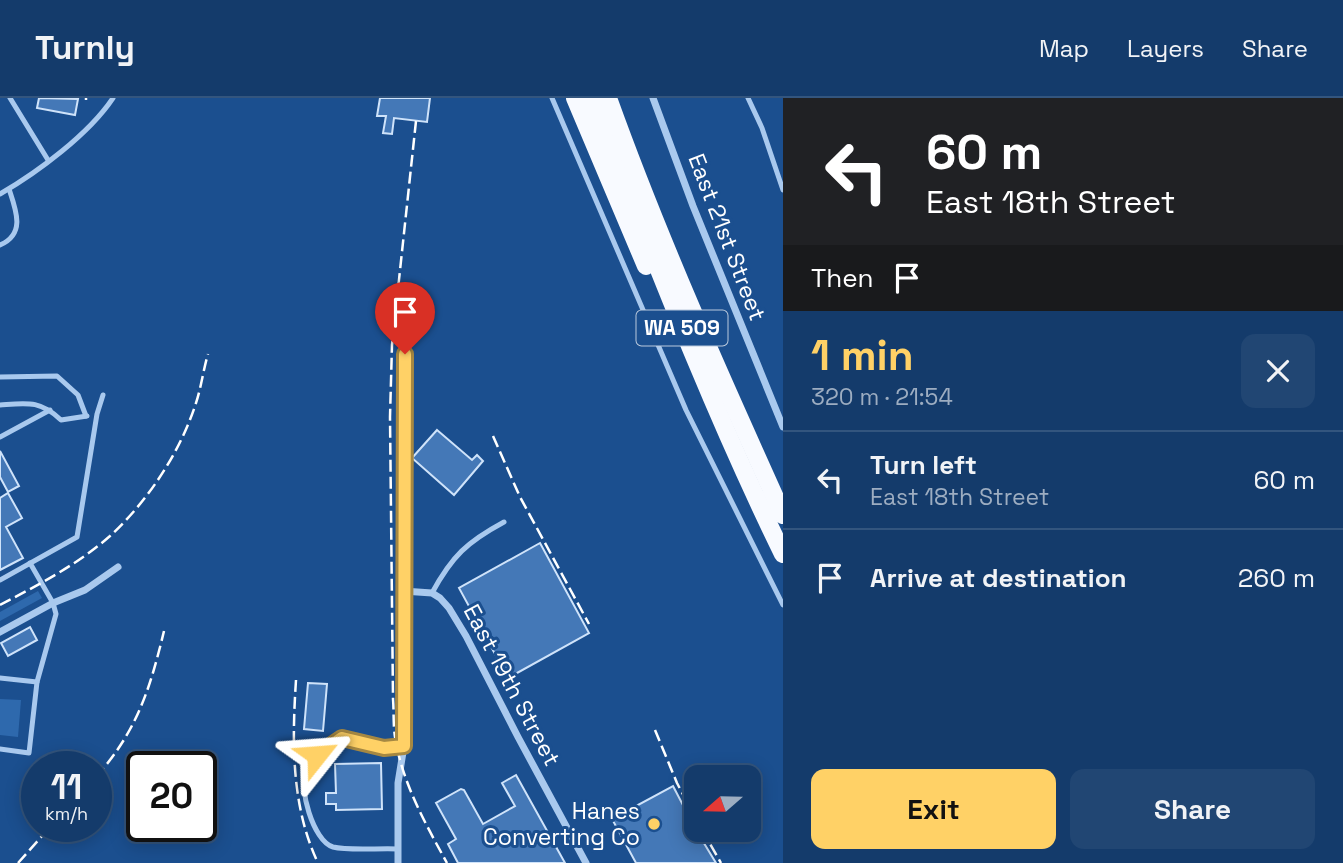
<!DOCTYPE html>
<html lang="en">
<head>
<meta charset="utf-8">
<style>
	body { margin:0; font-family:"Space Grotesk",sans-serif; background:#214673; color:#f1f3f6; height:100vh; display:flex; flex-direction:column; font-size:26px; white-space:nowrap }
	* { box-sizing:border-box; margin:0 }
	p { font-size:23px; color:#9dadc1 }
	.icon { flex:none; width:38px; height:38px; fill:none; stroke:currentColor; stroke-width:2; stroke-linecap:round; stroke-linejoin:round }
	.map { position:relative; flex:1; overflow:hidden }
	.details { display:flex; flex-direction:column; background:#143b6b; width:560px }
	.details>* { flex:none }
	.banner { background:#202124; color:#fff; overflow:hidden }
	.needle { width:46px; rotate:250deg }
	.controls { position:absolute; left:684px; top:667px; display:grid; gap:14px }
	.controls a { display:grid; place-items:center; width:77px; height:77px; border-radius:14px; background:#143b6b; box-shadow:0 4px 18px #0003,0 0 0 2px #33557e; font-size:35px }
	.speed { position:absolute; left:21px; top:653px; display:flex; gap:14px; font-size:35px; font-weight:700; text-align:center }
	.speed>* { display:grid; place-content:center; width:91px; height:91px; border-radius:50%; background:#143b6b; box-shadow:0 4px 18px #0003,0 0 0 2px #33557e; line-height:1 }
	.speed small { font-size:18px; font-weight:400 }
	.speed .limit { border:4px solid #111; border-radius:10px; background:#fff; color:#111 }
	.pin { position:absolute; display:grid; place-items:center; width:60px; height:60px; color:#fff; margin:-72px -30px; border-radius:50% 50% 50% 0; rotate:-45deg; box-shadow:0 0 7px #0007 }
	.pin .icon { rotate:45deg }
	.me { position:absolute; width:77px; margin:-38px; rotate:62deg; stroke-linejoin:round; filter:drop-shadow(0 0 5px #0008) }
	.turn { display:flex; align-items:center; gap:24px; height:147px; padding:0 28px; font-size:32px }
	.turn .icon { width:91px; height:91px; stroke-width:2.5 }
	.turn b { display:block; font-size:49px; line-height:60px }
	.then { display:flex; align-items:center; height:66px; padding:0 28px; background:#0003; gap:14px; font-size:26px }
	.round { display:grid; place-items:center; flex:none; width:74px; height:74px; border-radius:14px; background:#214673 }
	.head { display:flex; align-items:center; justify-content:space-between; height:119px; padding:0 28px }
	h1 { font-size:42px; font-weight:700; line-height:52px; color:#ffd166 }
	.action { display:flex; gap:14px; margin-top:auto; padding:14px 28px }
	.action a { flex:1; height:80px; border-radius:14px; background:#ffd166; color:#111; font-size:28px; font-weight:700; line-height:80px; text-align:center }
	.action a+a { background:#214673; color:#f1f3f6 }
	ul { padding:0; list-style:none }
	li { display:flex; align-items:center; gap:21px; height:98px; padding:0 28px; border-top:2px solid #33557e }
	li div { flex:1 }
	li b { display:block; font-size:26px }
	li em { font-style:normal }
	header { display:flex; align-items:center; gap:42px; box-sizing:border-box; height:98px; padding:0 35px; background:#143b6b; border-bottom:2px solid #33557e }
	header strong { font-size:33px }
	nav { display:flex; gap:38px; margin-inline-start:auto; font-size:24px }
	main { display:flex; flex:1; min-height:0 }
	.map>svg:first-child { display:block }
</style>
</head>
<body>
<header>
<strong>Turnly</strong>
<nav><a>Map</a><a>Layers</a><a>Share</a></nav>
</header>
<main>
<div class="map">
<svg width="783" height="765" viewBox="0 0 783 765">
	<rect width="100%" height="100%" fill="#1b4f8f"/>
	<!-- green -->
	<g fill="#2e69ad">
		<path d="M 38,493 L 42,500 L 0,523 L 0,514 Z"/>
		<path d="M 0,601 L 21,602 L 18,639 L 0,637 Z"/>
	</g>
	<!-- building -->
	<g fill="#4478b7" stroke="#cfe3fa" stroke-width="2">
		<path d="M 39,0 L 78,1 L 75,17 L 37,10 Z"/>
		<path d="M 380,0 L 430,0 L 427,24 L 394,20 L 392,36 L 383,35 L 386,18 L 377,18 Z"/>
		<path d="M 437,332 L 472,362 L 477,357 L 483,363 L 454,397 L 412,360 Z"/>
		<path d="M 0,353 L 19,388 L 8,394 L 0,379 Z"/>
		<path d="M 8,395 L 22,420 L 6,429 L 23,460 L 0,472 L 0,400 Z"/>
		<path d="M 540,445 L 589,535 L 508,580 L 459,490 Z"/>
		<path d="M 30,529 L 37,542 L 8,558 L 1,545 Z"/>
		<path d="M 308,585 L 327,586 L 323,633 L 304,631 Z"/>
		<path d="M 381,665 L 382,711 L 336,712 L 336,706 L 326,706 L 326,695 L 336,695 L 335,666 Z"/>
		<path d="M 516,677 L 565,765 L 458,765 L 448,746 L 456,741 L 436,705 L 461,691 L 464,692 L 483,726 L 515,708 L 502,685 Z"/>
		<path d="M 673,688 L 696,732 L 716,765 L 636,765 L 612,721 Z"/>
	</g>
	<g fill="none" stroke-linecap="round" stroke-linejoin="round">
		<!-- service -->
		<g stroke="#a9c9ee" stroke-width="5">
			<path d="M 10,0 L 48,62"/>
			<path d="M 552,0 L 686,312 L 783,507"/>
			<path d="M 748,0 L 762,30 L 783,92"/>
			<path d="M 0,96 C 38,74 89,36 113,0"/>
			<path d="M 0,147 C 26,136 16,112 9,91"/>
			<path d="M 0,279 L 57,278 L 78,297 L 86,318"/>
			<path d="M 0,307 C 27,305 40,302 61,322 L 87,318"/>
			<path d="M 0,339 L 50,312"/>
			<path d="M 30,465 L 53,505 L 56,516 L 37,584"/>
			<path d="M 0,482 L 77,439 L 97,316 L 103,297"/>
			<path d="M 432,495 C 452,458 467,444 504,424"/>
			<path d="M 0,580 L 37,584 L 29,655 L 0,651"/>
			<path d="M 397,751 C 380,750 348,753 333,749 C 313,743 298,689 306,672 C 314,657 328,649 342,640 L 384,650 L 404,648"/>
		</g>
		<!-- minor -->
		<g stroke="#a9c9ee" stroke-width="7">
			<path d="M 653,0 L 693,108 L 783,329"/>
			<path d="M 403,493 L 432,495 L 440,500 L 449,510 L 466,538 L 518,639 L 586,765"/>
			<path d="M 0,534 L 53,505 L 85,492 L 118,469"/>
			<path d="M 398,765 L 398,685 L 404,648 L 405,256"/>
		</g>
		<!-- trunk -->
		<g stroke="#f8faff" stroke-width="18">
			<path d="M 575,0 L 646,168"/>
			<path d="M 591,0 C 652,154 710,307 783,456"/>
			<path d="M 608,0 C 659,142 721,280 783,417"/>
		</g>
		<!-- rail -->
		<g stroke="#fff" stroke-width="2.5" stroke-dasharray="12 5" stroke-linecap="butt">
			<path d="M 86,2 L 86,0"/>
			<path d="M 416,23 L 392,247 L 390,319 L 393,601 C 394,613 393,626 395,639 C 402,684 425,725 447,765"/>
			<path d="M 493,338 L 520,399 L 589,526"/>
			<path d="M 0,507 C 38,487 77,467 110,438 C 147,404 179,356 195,308 C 201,291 203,273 208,256"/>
			<path d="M 296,582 C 292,643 291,708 318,765"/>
			<path d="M 655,632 L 677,685 L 696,721"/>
			<path d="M 96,679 C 137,633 150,591 164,533"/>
			<path d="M 702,732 L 721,765"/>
			<path d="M 18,765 L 51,728"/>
		</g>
	</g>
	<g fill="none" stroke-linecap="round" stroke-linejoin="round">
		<!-- route casing -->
		<g stroke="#a68842" stroke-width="18">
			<path id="route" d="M 317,657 L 342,640 L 384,650 L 404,648 L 405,256"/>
		</g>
		<!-- route -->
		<use href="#route" stroke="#ffd166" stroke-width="12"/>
	</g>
	<!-- markers -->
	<circle fill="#ffd166" stroke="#1b4f8f" stroke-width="2.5" cx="654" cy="726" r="7"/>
	<g text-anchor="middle" stroke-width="6" stroke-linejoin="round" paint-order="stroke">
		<!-- shield labels -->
		<rect fill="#1b4f8f" stroke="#bbcadd" stroke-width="2" x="636.5" y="212.5" width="91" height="35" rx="5"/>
		<g font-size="21" font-weight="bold" fill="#fff">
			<text x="682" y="237">WA 509</text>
		</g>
		<!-- street labels -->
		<g font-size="23" fill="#fff" stroke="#1b4f8f">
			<text transform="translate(727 139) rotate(69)" y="8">East 21st Street</text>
			<text transform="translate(512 587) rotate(62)" y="8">East 19th Street</text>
		</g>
		<!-- poi labels -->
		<g font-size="23" fill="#fff" stroke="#1b4f8f" text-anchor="end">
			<text x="640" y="721">Hanes<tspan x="640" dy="26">Converting Co</tspan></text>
		</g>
	</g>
</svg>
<div class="controls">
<a><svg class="needle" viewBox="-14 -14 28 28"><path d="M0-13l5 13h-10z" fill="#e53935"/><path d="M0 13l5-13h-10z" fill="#9dadc1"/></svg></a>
</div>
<div class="speed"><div>11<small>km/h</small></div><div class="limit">20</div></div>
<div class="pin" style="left:405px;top:256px;background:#d93025"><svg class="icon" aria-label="arrive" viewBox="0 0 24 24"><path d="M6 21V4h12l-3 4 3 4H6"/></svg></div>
<svg class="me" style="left:317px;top:657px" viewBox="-20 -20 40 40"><path d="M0-17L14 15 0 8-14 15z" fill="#ffd166" stroke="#fff" stroke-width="4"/></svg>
</div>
<section class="details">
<div class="banner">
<div class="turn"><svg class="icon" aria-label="left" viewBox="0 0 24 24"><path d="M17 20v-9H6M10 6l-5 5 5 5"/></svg><div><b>60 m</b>East 18th Street</div></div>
<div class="then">Then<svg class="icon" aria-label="arrive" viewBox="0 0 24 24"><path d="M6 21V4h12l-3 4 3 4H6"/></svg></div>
</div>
<div class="head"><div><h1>1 min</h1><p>320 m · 21:54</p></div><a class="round"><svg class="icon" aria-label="close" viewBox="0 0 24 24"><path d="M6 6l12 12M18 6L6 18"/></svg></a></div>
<ul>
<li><svg class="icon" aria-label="left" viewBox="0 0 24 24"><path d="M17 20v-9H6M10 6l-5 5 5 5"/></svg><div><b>Turn left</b><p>East 18th Street</p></div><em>60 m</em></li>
<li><svg class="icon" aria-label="arrive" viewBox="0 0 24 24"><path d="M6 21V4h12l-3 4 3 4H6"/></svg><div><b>Arrive at destination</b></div><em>260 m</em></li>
</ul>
<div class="action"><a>Exit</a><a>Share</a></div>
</section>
</main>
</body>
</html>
